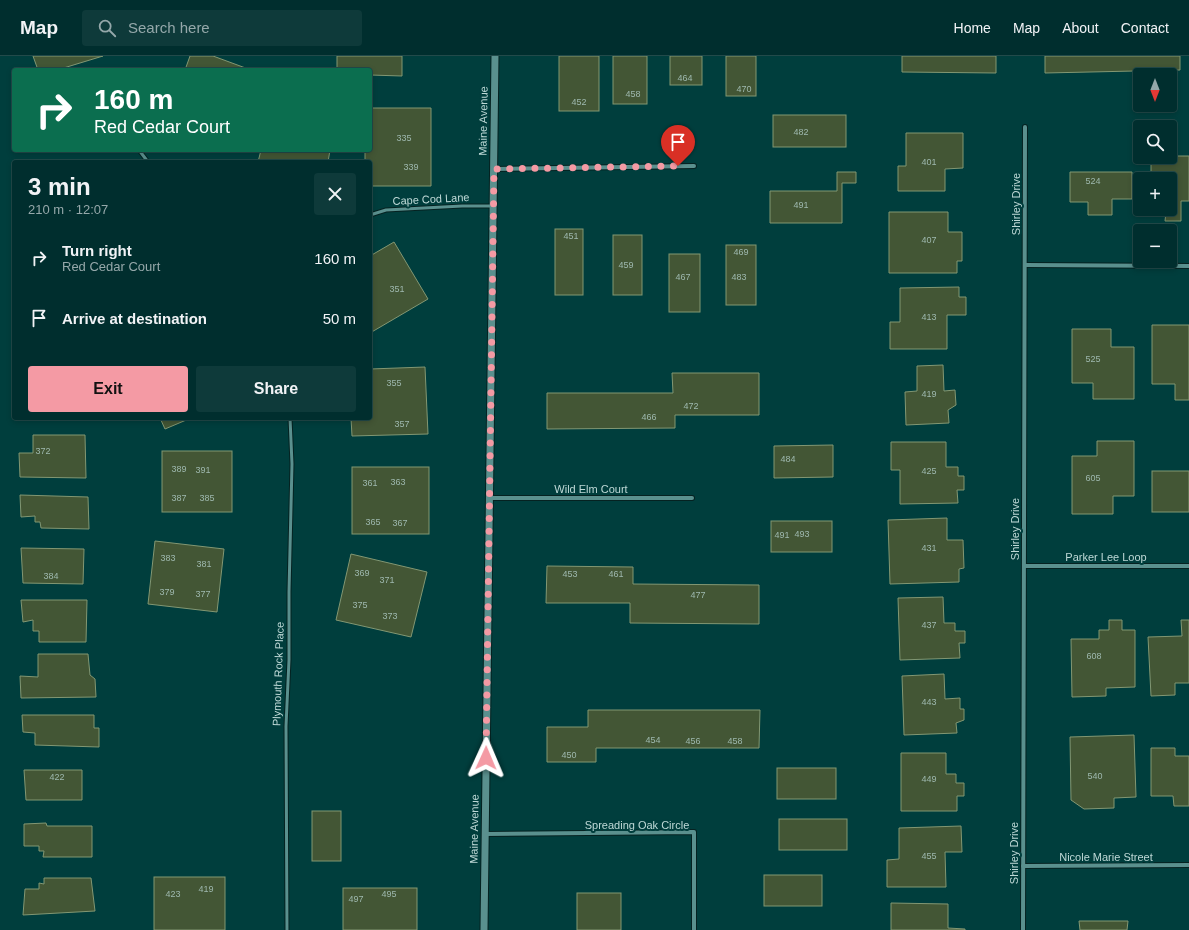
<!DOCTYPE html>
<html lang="en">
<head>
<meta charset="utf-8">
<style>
	body { margin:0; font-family:Helvetica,sans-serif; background:#0e3a3a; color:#f1f3f6; height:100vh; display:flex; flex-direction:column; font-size:15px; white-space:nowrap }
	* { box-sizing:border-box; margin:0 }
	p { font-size:13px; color:#95a8aa }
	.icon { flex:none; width:22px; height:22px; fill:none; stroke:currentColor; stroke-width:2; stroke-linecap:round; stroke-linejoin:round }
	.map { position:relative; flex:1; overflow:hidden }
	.sheet { position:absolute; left:12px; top:104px; width:360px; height:260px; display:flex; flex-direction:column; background:#002e2e; border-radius:4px; box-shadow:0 2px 6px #0003,0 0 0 1px #224a4a }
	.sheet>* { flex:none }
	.hud { position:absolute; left:12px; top:12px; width:360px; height:84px; border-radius:4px; box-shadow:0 2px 6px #0003,0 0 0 1px #224a4a; background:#0b6e4f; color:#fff; overflow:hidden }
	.needle { width:26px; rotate:180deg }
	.fabs { position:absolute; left:1133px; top:12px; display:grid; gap:8px }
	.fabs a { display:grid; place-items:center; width:44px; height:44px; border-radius:4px; background:#002e2e; box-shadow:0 2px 6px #0003,0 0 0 1px #224a4a; font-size:20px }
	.pin { position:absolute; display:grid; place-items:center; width:34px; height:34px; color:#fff; margin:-41px -17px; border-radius:50% 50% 50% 0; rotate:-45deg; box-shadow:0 0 4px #0007 }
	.pin .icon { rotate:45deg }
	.me { position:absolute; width:44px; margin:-22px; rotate:1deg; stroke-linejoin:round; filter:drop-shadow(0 0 3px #0008) }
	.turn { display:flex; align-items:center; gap:14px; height:84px; padding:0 16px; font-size:18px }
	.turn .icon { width:52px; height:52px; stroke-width:2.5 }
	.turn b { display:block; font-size:28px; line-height:34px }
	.round { display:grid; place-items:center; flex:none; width:42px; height:42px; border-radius:4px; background:#0e3a3a }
	.headline { display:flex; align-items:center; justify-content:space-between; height:68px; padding:0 16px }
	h1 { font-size:24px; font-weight:600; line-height:30px }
	.primary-button { display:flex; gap:8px; margin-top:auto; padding:8px 16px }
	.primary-button a { flex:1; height:46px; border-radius:4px; background:#f49aa4; color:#111; font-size:16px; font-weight:600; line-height:46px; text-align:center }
	.primary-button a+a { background:#0e3a3a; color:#f1f3f6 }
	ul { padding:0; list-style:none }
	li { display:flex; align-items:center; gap:12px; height:60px; padding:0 16px }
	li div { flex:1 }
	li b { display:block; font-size:15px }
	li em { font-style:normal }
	header { display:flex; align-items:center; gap:24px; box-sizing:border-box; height:56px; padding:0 20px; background:#002e2e; border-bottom:1px solid #224a4a }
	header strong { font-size:19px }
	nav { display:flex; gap:22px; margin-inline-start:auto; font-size:14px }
	.search { width:280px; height:36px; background:#0e3a3a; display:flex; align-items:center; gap:10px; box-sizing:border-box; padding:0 14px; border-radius:4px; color:#95a8aa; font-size:15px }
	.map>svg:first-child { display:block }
</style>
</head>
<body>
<header>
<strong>Map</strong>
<div class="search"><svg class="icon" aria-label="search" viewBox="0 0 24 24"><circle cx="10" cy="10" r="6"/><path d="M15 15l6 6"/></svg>Search here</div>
<nav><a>Home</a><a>Map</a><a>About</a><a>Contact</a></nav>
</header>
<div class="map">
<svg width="1189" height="874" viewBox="0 0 1189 874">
	<rect width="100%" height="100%" fill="#003e3d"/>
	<!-- building -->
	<g fill="#435635" stroke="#829773">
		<path d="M 33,0 L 103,0 L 57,14 L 38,14 Z"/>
		<path d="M 190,0 L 213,0 L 251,14 L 185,14 Z"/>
		<path d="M 337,0 L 402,0 L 402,20 L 370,19 L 370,14 L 337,14 Z"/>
		<rect x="559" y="0" width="40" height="55"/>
		<rect x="613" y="0" width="34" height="48"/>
		<rect x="670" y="0" width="32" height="29"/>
		<rect x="726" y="0" width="30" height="40"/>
		<path d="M 902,0 L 996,0 L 996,17 L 902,16 Z"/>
		<path d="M 1045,0 L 1180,0 L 1180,14 L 1045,17 Z"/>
		<path d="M 370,52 L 431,52 L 431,130 L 370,130 L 370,106 L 365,106 L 365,94 L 370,94 Z"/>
		<rect x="773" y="59" width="73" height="32"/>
		<path d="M 906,77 L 963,77 L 963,112 L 945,113 L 945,135 L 898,135 L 898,110 L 906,110 Z"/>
		<path d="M 261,94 L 330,94 L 328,106 L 258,106 Z"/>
		<path d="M 1170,100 L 1189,100 L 1189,145 L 1181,145 L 1181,165 L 1165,165 L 1166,156 L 1151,156 L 1151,153 L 1170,153 L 1170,123 L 1151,123 L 1151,101 Z"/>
		<path d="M 837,116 L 856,116 L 856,127 L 842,127 L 842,167 L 770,167 L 770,135 L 837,135 Z"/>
		<path d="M 1070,116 L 1132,116 L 1132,143 L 1112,143 L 1112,159 L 1088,159 L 1088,146 L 1070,146 Z"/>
		<path d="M 889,156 L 948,156 L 948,176 L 962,176 L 962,205 L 957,205 L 957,217 L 889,217 Z"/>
		<rect x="555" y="173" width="28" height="66"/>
		<rect x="613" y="179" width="29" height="60"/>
		<path d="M 394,186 L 428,243 L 370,277 L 370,200 Z"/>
		<rect x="726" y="189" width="30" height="60"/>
		<rect x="669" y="198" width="31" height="58"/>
		<path d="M 959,231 L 959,241 L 966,241 L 966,259 L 947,259 L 947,293 L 890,293 L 890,266 L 900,266 L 900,232 Z"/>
		<path d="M 1152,269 L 1189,269 L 1189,344 L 1175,344 L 1175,328 L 1152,328 Z"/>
		<path d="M 1072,273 L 1111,273 L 1111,291 L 1134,291 L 1134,343 L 1093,343 L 1093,327 L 1072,327 Z"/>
		<path d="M 943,309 L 944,335 L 955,334 L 956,349 L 948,354 L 949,367 L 906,369 L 905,336 L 917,335 L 917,310 Z"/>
		<path d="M 425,311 L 428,378 L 352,380 L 351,362 L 370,362 L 370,313 Z"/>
		<path d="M 672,317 L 759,317 L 759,359 L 675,359 L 675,372 L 547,373 L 547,337 L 673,337 Z"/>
		<path d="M 160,362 L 191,362 L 165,373 Z"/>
		<path d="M 33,379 L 85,379 L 86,422 L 20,421 L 19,397 L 33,397 Z"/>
		<path d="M 1097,385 L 1134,385 L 1134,440 L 1113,440 L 1113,458 L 1072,458 L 1072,400 L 1097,400 Z"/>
		<path d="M 891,386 L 946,386 L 946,411 L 958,411 L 958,420 L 964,420 L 964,434 L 957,434 L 958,447 L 900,448 L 900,414 L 891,414 Z"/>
		<path d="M 833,389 L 833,421 L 774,422 L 774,390 Z"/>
		<rect x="162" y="395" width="70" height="61"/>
		<rect x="352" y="411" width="77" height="67"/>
		<rect x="1152" y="415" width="37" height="41"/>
		<path d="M 20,439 L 88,441 L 89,473 L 41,472 L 40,466 L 35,466 L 35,460 L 21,461 Z"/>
		<path d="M 947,462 L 947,484 L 963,484 L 964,512 L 959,513 L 959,526 L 890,528 L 888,464 Z"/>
		<rect x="771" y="465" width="61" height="31"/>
		<path d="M 155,485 L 224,493 L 217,556 L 148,548 Z"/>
		<path d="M 21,492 L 84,493 L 83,528 L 23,527 Z"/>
		<path d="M 351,498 L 427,516 L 411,581 L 336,564 Z"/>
		<path d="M 547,510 L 633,511 L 633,528 L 759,529 L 759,568 L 630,567 L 630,547 L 546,547 Z"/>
		<path d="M 943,541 L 944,567 L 955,567 L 955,575 L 965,575 L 965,587 L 959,587 L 960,602 L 900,604 L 898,542 Z"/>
		<path d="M 21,544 L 87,544 L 86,586 L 39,586 L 39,575 L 33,575 L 33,564 L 23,566 Z"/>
		<path d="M 1109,564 L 1122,564 L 1122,574 L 1135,574 L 1135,631 L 1106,632 L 1106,640 L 1072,641 L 1071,583 L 1099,583 L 1099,574 L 1109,574 Z"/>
		<path d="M 1181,564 L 1189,564 L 1189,627 L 1175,627 L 1175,639 L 1151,640 L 1148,581 L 1182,580 Z"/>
		<path d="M 38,598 L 88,598 L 90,619 L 95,623 L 96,641 L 21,642 L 20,620 L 38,621 Z"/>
		<path d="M 944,618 L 945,643 L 960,642 L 960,653 L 964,653 L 964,664 L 956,667 L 957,677 L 904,679 L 902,620 Z"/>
		<path d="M 588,654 L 760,654 L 759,692 L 596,692 L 596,706 L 547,706 L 547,671 L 588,671 Z"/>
		<path d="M 22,659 L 94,659 L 94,672 L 99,672 L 99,691 L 35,689 L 35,677 L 23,676 Z"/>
		<path d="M 1134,679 L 1136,741 L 1114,742 L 1114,752 L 1084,753 L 1071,744 L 1070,681 Z"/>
		<path d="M 1151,692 L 1175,692 L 1175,700 L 1189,700 L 1189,750 L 1174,750 L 1173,740 L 1151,740 Z"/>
		<path d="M 901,697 L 946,697 L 946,718 L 956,718 L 956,727 L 964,727 L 964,740 L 957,740 L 957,755 L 901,755 Z"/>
		<rect x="777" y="712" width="59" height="31"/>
		<path d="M 24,714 L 82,714 L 82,744 L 26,744 Z"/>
		<rect x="312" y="755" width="29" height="50"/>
		<rect x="779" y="763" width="68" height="31"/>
		<path d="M 46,767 L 47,770 L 92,770 L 92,801 L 43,801 L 44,795 L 39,795 L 39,790 L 24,790 L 24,768 Z"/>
		<path d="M 961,770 L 962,796 L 945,796 L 946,831 L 887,831 L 887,804 L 899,803 L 899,772 Z"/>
		<rect x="764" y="819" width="58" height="31"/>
		<rect x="154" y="821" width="71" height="53"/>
		<path d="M 44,822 L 91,822 L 95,855 L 23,859 L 25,833 L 39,833 L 39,827 L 44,828 Z"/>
		<rect x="343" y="832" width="74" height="42"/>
		<rect x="577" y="837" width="44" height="37"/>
		<path d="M 891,847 L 948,848 L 948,872 L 965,873 L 965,874 L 891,874 Z"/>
		<path d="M 1079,865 L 1128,865 L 1127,874 L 1080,874 Z"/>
	</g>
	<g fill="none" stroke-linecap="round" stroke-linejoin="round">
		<!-- service casing -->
		<g stroke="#052221" stroke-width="5">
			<g id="service">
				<path d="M 139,94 L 148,106"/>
				<path d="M 370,159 L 386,154 L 462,150 L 493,150"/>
				<path d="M 287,874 L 286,670 L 289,604 L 289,536 L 292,408 L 290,362"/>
			</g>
		</g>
		<!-- minor casing -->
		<g stroke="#052221" stroke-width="6">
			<g id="minor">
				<path d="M 494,113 L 694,110"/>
				<path d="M 1025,209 L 1189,210"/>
				<path d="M 490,442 L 692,442"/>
				<path d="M 1024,510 L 1189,510"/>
				<path d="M 485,778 L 694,776 L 694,874"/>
				<path d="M 1023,810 L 1189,809"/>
				<path d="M 1023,874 L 1025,71"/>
			</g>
		</g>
		<!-- tertiary casing -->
		<g stroke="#052221" stroke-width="9">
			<path id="tertiary" d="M 484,874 L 495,0"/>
		</g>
		<!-- service -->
		<use href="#service" stroke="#5a908e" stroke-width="3"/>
		<!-- minor -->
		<use href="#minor" stroke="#5a908e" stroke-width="4"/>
		<!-- tertiary -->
		<use href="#tertiary" stroke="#5a908e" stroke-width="7"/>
	</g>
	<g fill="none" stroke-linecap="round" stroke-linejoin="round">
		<!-- route -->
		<path stroke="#f49aa4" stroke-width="7" stroke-dasharray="0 12.6" d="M 486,702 L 494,113 L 678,110"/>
	</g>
	<g text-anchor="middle" stroke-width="4" stroke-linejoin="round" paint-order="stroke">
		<!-- number labels -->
		<g font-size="9" fill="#9eb8ae">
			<text x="685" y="25">464</text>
			<text x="744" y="36">470</text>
			<text x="633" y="41">458</text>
			<text x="579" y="49">452</text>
			<text x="801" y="79">482</text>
			<text x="404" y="85">335</text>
			<text x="929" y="109">401</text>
			<text x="411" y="114">339</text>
			<text x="1093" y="128">524</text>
			<text x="801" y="152">491</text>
			<text x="571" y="183">451</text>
			<text x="929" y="187">407</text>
			<text x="741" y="199">469</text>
			<text x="626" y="212">459</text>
			<text x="683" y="224">467</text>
			<text x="739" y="224">483</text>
			<text x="397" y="236">351</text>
			<text x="929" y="264">413</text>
			<text x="1093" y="306">525</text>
			<text x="394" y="330">355</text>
			<text x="929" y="341">419</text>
			<text x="691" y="353">472</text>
			<text x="649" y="364">466</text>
			<text x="402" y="371">357</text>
			<text x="43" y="398">372</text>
			<text x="788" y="406">484</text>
			<text x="179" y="416">389</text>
			<text x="203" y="417">391</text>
			<text x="929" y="418">425</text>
			<text x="1093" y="425">605</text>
			<text x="398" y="429">363</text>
			<text x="370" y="430">361</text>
			<text x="179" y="445">387</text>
			<text x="207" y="445">385</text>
			<text x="373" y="469">365</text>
			<text x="400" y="470">367</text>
			<text x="802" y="481">493</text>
			<text x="782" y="482">491</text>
			<text x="929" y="495">431</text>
			<text x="168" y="505">383</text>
			<text x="204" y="511">381</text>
			<text x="362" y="520">369</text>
			<text x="570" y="521">453</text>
			<text x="616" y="521">461</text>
			<text x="51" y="523">384</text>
			<text x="387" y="527">371</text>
			<text x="167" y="539">379</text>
			<text x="203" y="541">377</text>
			<text x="698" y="542">477</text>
			<text x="360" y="552">375</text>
			<text x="390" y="563">373</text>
			<text x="929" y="572">437</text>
			<text x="1094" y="603">608</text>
			<text x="929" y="649">443</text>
			<text x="653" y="687">454</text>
			<text x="693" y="688">456</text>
			<text x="735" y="688">458</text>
			<text x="569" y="702">450</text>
			<text x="1095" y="723">540</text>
			<text x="57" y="724">422</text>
			<text x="929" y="726">449</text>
			<text x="929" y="803">455</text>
			<text x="206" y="836">419</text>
			<text x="173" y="841">423</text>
			<text x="389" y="841">495</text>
			<text x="356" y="846">497</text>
		</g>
		<!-- street labels -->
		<g font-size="11" fill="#bdd8d6" stroke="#003e3d">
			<text transform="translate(483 65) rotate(-89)" y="4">Maine Avenue</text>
			<text transform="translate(431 143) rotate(-3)" y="4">Cape Cod Lane</text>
			<text transform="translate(1016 148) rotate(-90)" y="4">Shirley Drive</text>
			<text x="591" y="437">Wild Elm Court</text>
			<text transform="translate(1015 473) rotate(-90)" y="4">Shirley Drive</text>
			<text x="1106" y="505">Parker Lee Loop</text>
			<text transform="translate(278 618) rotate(-88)" y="4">Plymouth Rock Place</text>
			<text x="637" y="773">Spreading Oak Circle</text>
			<text transform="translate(474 773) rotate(-89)" y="4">Maine Avenue</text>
			<text transform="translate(1014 797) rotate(-90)" y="4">Shirley Drive</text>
			<text x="1106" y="805">Nicole Marie Street</text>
		</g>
	</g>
</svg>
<div class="fabs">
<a><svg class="needle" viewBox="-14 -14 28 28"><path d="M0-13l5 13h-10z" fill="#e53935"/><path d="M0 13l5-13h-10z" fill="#95a8aa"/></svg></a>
<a><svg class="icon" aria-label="search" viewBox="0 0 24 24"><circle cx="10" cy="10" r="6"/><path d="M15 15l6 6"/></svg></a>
<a>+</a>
<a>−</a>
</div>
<div class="pin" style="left:678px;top:110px;background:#d93025"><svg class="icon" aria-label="arrive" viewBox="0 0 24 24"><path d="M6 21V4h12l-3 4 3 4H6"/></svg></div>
<svg class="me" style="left:486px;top:702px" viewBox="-20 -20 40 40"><path d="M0-17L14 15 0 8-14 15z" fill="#f49aa4" stroke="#fff" stroke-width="4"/></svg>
<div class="hud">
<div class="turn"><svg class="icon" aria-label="right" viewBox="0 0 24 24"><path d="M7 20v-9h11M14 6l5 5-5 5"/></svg><div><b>160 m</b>Red Cedar Court</div></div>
</div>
<section class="sheet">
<div class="headline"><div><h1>3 min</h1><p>210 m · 12:07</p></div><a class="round"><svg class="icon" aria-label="close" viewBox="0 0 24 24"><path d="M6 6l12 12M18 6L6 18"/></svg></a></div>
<ul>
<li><svg class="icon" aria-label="right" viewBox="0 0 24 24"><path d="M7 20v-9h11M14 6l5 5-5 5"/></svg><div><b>Turn right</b><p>Red Cedar Court</p></div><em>160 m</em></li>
<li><svg class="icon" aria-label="arrive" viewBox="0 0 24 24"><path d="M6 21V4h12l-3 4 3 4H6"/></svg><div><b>Arrive at destination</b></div><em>50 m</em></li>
</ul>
<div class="primary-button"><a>Exit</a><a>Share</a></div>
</section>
</div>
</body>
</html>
